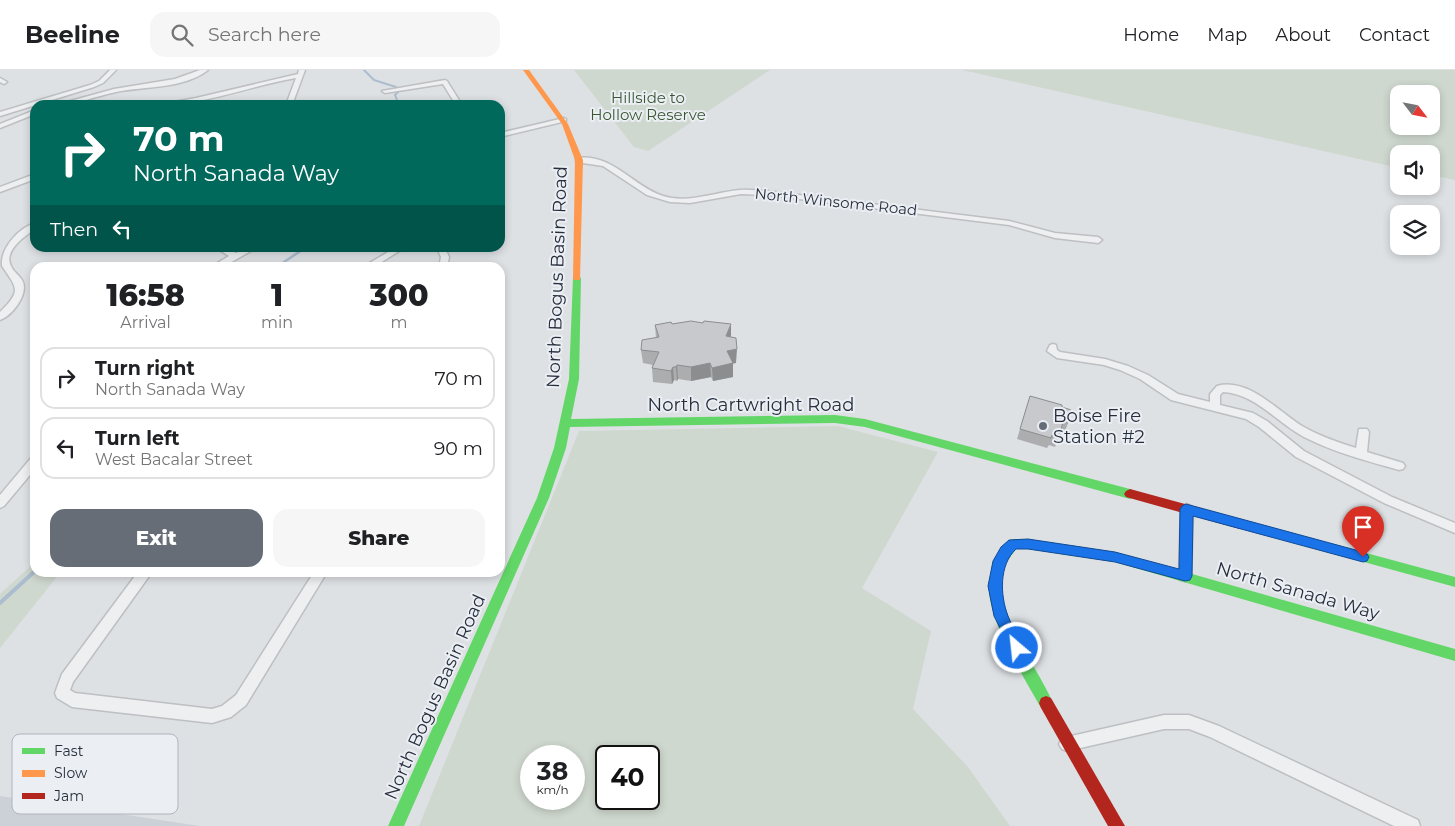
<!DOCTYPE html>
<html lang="en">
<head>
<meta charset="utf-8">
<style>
	body { margin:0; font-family:Montserrat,sans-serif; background:#f6f6f6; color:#202124; height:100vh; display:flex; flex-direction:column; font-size:19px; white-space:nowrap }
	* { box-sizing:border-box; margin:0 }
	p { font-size:16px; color:#757577 }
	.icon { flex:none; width:28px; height:28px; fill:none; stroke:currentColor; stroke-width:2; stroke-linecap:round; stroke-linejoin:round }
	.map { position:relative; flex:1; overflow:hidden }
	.details { position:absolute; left:30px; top:192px; width:475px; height:315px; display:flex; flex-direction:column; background:#fff; border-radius:15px; box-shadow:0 2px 8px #0003 }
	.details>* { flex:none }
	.hud { position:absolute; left:30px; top:30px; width:475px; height:152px; border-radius:15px; box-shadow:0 2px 8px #0003; background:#00695c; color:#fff; overflow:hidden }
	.needle { width:32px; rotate:122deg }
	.controls { position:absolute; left:1390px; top:15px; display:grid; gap:10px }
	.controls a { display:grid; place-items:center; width:50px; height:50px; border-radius:10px; background:#fff; box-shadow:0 2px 8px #0003; font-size:25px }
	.speed { position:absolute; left:520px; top:675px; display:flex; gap:10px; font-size:25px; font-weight:700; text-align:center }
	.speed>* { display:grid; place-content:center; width:65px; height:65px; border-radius:50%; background:#fff; box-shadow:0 2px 8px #0003; line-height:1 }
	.speed small { font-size:12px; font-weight:400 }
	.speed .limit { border:2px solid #111; border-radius:8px; background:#fff; color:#111 }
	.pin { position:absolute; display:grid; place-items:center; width:42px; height:42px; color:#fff; margin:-51px -21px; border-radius:50% 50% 50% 0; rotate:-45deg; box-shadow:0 0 5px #0007 }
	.pin .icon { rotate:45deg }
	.me { position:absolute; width:55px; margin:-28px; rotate:332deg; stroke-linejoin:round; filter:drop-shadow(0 0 4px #0008) }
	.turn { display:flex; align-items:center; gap:18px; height:105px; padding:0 20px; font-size:22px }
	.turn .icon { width:65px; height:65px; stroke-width:2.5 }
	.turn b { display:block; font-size:35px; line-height:42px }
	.then { display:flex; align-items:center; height:48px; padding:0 20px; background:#0003; gap:10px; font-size:19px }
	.eta { display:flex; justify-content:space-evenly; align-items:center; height:85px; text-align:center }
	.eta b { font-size:30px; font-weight:800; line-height:35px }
	.action { display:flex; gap:10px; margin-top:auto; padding:10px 20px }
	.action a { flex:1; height:58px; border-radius:15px; background:#666d77; color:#fff; font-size:20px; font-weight:800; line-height:58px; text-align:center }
	.action a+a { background:#f6f6f6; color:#202124 }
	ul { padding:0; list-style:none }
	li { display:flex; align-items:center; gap:15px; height:62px; margin:0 10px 8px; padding:0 10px; border:2px solid #e0e0e0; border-radius:15px }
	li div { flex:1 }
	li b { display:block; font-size:19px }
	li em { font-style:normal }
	header { display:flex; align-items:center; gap:30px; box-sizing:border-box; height:70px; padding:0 25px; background:#fff; border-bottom:1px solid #e0e0e0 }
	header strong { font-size:24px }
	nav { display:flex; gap:28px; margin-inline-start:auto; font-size:18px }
	.search { width:350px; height:45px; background:#f6f6f6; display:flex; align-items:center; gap:12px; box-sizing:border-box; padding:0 18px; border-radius:15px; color:#757577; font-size:19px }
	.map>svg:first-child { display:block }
</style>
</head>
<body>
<header>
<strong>Beeline</strong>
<div class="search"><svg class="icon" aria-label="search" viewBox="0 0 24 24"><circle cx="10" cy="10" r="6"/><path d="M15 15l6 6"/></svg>Search here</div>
<nav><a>Home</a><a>Map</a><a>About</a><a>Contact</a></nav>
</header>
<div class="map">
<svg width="1455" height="756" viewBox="0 0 1455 756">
	<rect width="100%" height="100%" fill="#dee1e4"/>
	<!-- built -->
	<path fill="#ccd0d7" d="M 0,726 L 200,756 L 0,756 Z"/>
	<!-- green -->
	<g fill="#cfd8cf" fill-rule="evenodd">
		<path d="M 574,0 L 770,0 L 648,81 L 634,77 Z"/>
		<path d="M 962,0 L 1455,0 L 1455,110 L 1431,105 L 1431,84 L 1399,84 L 1399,98 ZM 1399,24 L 1431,24 L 1431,56 L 1399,56 Z"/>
		<path d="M 838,356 L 938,382 L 862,518 L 931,561 L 913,639 L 968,697 L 1010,756 L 419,756 L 579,361 ZM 574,686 L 574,729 L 531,729 L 531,686 ZM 649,686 L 649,729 L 606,729 L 606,686 Z"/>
		<path d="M 35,492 L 35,502 L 60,503 L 0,578 L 0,524 Z"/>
	</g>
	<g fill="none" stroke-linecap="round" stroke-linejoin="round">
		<!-- stream-far2 -->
		<g stroke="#acbdcf" stroke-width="2">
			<path d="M 364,0 L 374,10 L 396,17"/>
			<path d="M 399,35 L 395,25 L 400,20"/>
		</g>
		<!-- stream-far1 -->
		<path stroke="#acbdcf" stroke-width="2.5" d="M 275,198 L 305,178"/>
		<!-- stream -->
		<path stroke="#acbdcf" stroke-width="4" d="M 0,533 L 35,501"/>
		<!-- street casing -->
		<g stroke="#bdbfc2" stroke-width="3">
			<g id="street">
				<path d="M 110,0 L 116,0 L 103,13 L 94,17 L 0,46 L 0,42 L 90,15 L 99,11 Z"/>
				<path d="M 200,0 L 208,0 C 184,19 145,16 116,22 C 96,26 76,35 56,35 L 114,19 L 175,9 Z"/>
				<path d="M 299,0 L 305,0 L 292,35 L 286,35 L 296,8 C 249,16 205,35 157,35 L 196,28 L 298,4 Z"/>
				<path d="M 0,8 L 7,12 L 4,14 L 0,12 Z"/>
				<path d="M 445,10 L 447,11 L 462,35 L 456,35 L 443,14 L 385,23 L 382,21 Z"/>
				<path d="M 35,40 L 35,44 L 0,58 L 0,54 Z"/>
				<path d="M 564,48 L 566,49 L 566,51 L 500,67 L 500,63 Z"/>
				<path d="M 576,88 C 613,83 632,116 663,126 C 688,134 715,122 740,120 C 749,119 758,121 767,121 L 1009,151 L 1055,163 L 1098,167 L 1102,170 L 1098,173 L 1055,168 L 1009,155 L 767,125 L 741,124 L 690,133 L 670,132 L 647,125 L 603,96 L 576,92 Z"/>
				<path d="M 35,104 L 35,109 L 0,122 L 0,117 Z"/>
				<path d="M 35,153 L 35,159 C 25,166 3,181 11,196 C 13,202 20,205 23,212 C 28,225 12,246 0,250 L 0,242 C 22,221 17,218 2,196 C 0,178 19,158 35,153 Z"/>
				<path d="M 216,178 L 225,178 L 236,183 L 246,178 L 256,178 L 221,198 L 209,198 L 229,186 Z"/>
				<path d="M 395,178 L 404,178 L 372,198 L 361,198 Z"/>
				<path d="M 437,178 L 445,178 L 449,187 L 447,198 L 439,198 L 441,187 Z"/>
				<path d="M 1053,274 L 1056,275 L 1057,280 L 1060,282 L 1105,289 L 1128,296 L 1148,305 L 1178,324 L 1210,332 L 1210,324 L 1217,316 C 1248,307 1279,342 1302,356 C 1319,366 1337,372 1356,378 L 1359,359 L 1367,359 L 1369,362 L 1367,382 L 1403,393 L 1405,396 L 1403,399 L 1399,400 C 1367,391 1333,382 1304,367 C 1276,352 1256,324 1223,322 L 1220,325 L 1220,335 L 1253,343 L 1267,351 L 1304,381 L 1392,427 L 1455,453 L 1455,463 L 1384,433 L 1296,387 L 1259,357 L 1246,349 L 1171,330 L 1140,309 L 1120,300 L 1104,295 L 1057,288 L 1047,281 L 1050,275 Z"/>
				<path d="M 35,387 L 35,399 L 4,436 L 0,438 L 0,425 L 31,388 Z"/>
				<path d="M 1187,434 L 1191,436 L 1193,439 L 1191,506 L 1190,510 L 1185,511 L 1180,510 L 1179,506 L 1181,439 L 1183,436 Z"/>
				<path d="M 138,502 L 152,502 L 73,612 L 70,620 L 75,623 L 212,639 L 222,636 L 236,625 L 314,502 L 327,502 L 246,635 L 231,647 L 212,653 L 72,637 L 57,628 L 55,623 L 62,604 Z"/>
				<path d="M 1164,645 L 1189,645 L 1219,656 L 1418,750 L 1420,756 L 1394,756 L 1210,667 L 1189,659 L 1164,659 L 1067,681 L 1062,679 L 1059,674 L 1062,669 L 1067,667 Z"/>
			</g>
		</g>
		<!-- street -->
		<use href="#street" fill="#eeeff1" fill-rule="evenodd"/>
		<!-- fast -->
		<g fill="#63d668" fill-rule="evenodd">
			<path d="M 577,205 L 581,208 L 579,309 L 571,349 L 835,345 L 865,349 L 1130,419 L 1134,421 L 1136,424 L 1134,427 L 1130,429 L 865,357 L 835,353 L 570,357 L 566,378 L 549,428 L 404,756 L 388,756 L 537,428 L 554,378 L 569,309 L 573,208 Z"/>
			<path d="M 1240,449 L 1455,507 L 1455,517 L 1236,457 L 1234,454 L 1236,451 Z"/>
			<path d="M 1013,469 L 1027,469 L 1115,482 L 1455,579 L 1455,591 L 1115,492 L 1027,479 L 1016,479 C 1011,486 1005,493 1003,502 C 994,545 1037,595 1053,633 L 1051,638 L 1046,640 L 1041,638 C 1024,607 987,549 989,515 C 990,505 992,497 996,489 C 999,481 1006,471 1013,469 Z"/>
		</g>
		<!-- slow -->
		<path fill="#ff974d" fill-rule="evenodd" d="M 523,0 L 529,0 L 568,54 L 583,90 L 580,210 L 574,210 L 573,208 L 575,90 L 562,54 Z"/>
		<!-- jam -->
		<g fill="#b3261e" fill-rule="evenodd">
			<path d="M 1130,419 L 1240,449 L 1244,451 L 1246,454 L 1244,457 L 1240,459 L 1126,427 L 1124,424 L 1126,421 Z"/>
			<path d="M 1046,626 L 1051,628 L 1125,756 L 1108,756 L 1041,638 L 1039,633 L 1041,628 Z"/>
		</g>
	</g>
	<!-- wall -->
	<g fill="#abadaf">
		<path d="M 672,254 L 731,267 L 736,293 L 733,293 L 733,307 L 713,311 L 711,307 L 691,311 L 678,309 L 677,311 L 674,310 L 672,314 L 653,312 L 652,298 L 653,295 L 643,293 L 641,280 L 656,268 L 655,255 Z"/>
		<path d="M 1030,326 L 1062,337 L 1068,353 L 1064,364 L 1060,362 L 1055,377 L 1049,375 L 1047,378 L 1017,369 Z"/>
	</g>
	<!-- shaded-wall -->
	<g fill="#8b8d8f">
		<path d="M 731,254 L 731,267 L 726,266 Z"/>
		<path d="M 737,279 L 736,293 L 727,295 L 727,281 Z"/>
		<path d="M 710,293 L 711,307 L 691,311 L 691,297 Z"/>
		<path d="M 733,293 L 733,307 L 713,311 L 712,298 Z"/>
		<path d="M 677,295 L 678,309 L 677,311 L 676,297 Z"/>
		<path d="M 673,297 L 674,310 L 672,314 L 671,301 Z"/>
	</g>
	<!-- building -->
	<g fill="#c7c9cc" stroke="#8b8d8f">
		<path d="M 691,251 L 703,253 L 704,251 L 731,254 L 726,266 L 736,268 L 737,279 L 727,281 L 733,293 L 712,298 L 710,293 L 691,297 L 677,295 L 676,297 L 673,297 L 671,301 L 652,298 L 659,282 L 641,280 L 642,270 L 659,267 L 655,255 L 671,252 L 672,254 Z"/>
		<path d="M 1030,326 L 1062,335 L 1062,337 L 1071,340 L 1068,353 L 1063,352 L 1059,367 L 1052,365 L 1051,368 L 1020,359 Z"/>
	</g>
	<!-- route -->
	<path fill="#1a73e8" stroke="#114b97" d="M 1186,434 L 1363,482 L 1367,484 L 1369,487 L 1367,491 L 1363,492 L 1193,446 L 1192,506 L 1190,510 L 1185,511 L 1115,492 L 1028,479 L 1016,479 C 999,495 1000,525 1008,546 C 1012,557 1019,567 1024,578 L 1022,582 L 1017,584 L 1012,582 L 994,546 L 988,516 L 993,491 L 1001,477 L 1009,470 L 1028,469 L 1115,482 L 1179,499 L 1180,439 L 1182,436 Z"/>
	<!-- markers -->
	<circle fill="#666d77" stroke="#ebeff4" stroke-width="2" cx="1043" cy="356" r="5"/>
	<g text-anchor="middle" stroke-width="4" stroke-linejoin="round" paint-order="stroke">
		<!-- far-park labels -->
		<g font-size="15" fill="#3a5734" stroke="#ebeff4">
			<text x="648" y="33">Hillside to<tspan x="648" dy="17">Hollow Reserve</tspan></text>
		</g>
		<!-- far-street labels -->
		<g font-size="15" fill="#262e3c" stroke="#ebeff4">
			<text transform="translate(836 132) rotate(6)" y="5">North Winsome Road</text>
		</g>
		<!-- street labels -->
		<g font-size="18" fill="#262e3c" stroke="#ebeff4">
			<text transform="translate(557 207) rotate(-88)" y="6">North Bogus Basin Road</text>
			<text x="751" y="341">North Cartwright Road</text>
			<text transform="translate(1298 521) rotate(16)" y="6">North Sanada Way</text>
			<text transform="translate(435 627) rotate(-66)" y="6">North Bogus Basin Road</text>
		</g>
		<!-- poi labels -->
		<g font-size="18" fill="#262e3c" stroke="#ebeff4" text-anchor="start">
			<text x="1053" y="352">Boise Fire<tspan x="1053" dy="21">Station #2</tspan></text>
		</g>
	</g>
	<!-- legend -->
	<rect x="12" y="664" width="166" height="80" rx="8" fill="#ebeff4" stroke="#b0b5bd" stroke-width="1"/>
	<rect x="22" y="678" width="23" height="6" fill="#63d668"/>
	<rect x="22" y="700" width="23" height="7" fill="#ff974d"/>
	<rect x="22" y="723" width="23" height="6" fill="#b3261e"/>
	<g font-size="14" fill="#262e3c">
		<text x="54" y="686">Fast</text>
		<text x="54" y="708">Slow</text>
		<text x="54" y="731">Jam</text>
	</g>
</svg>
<div class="controls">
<a><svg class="needle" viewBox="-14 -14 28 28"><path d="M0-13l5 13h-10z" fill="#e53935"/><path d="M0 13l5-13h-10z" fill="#757577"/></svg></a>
<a><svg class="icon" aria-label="sound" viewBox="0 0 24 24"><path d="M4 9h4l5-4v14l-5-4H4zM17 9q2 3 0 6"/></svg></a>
<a><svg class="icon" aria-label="layers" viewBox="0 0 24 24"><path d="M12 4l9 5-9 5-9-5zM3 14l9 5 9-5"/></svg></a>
</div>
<div class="speed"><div>38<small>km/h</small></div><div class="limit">40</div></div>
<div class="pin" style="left:1363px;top:487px;background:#d93025"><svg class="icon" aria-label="arrive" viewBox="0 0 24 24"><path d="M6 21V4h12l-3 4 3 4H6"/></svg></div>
<svg class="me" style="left:1017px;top:578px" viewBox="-20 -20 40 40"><circle r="17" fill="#1a73e8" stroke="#fff" stroke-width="3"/><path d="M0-11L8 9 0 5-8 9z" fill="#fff"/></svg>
<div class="hud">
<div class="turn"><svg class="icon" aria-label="right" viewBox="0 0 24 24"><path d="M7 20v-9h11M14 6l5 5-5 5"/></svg><div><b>70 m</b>North Sanada Way</div></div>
<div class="then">Then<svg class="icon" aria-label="left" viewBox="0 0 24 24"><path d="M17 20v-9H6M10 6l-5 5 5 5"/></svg></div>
</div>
<section class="details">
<div class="eta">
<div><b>16:58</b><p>Arrival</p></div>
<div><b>1</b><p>min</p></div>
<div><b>300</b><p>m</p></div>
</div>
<ul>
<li><svg class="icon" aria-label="right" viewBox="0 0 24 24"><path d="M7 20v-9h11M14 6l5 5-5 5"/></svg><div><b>Turn right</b><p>North Sanada Way</p></div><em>70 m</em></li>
<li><svg class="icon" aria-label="left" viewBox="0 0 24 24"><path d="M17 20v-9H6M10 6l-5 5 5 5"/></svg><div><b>Turn left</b><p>West Bacalar Street</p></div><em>90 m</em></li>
</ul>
<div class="action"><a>Exit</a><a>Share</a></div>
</section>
</div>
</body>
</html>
